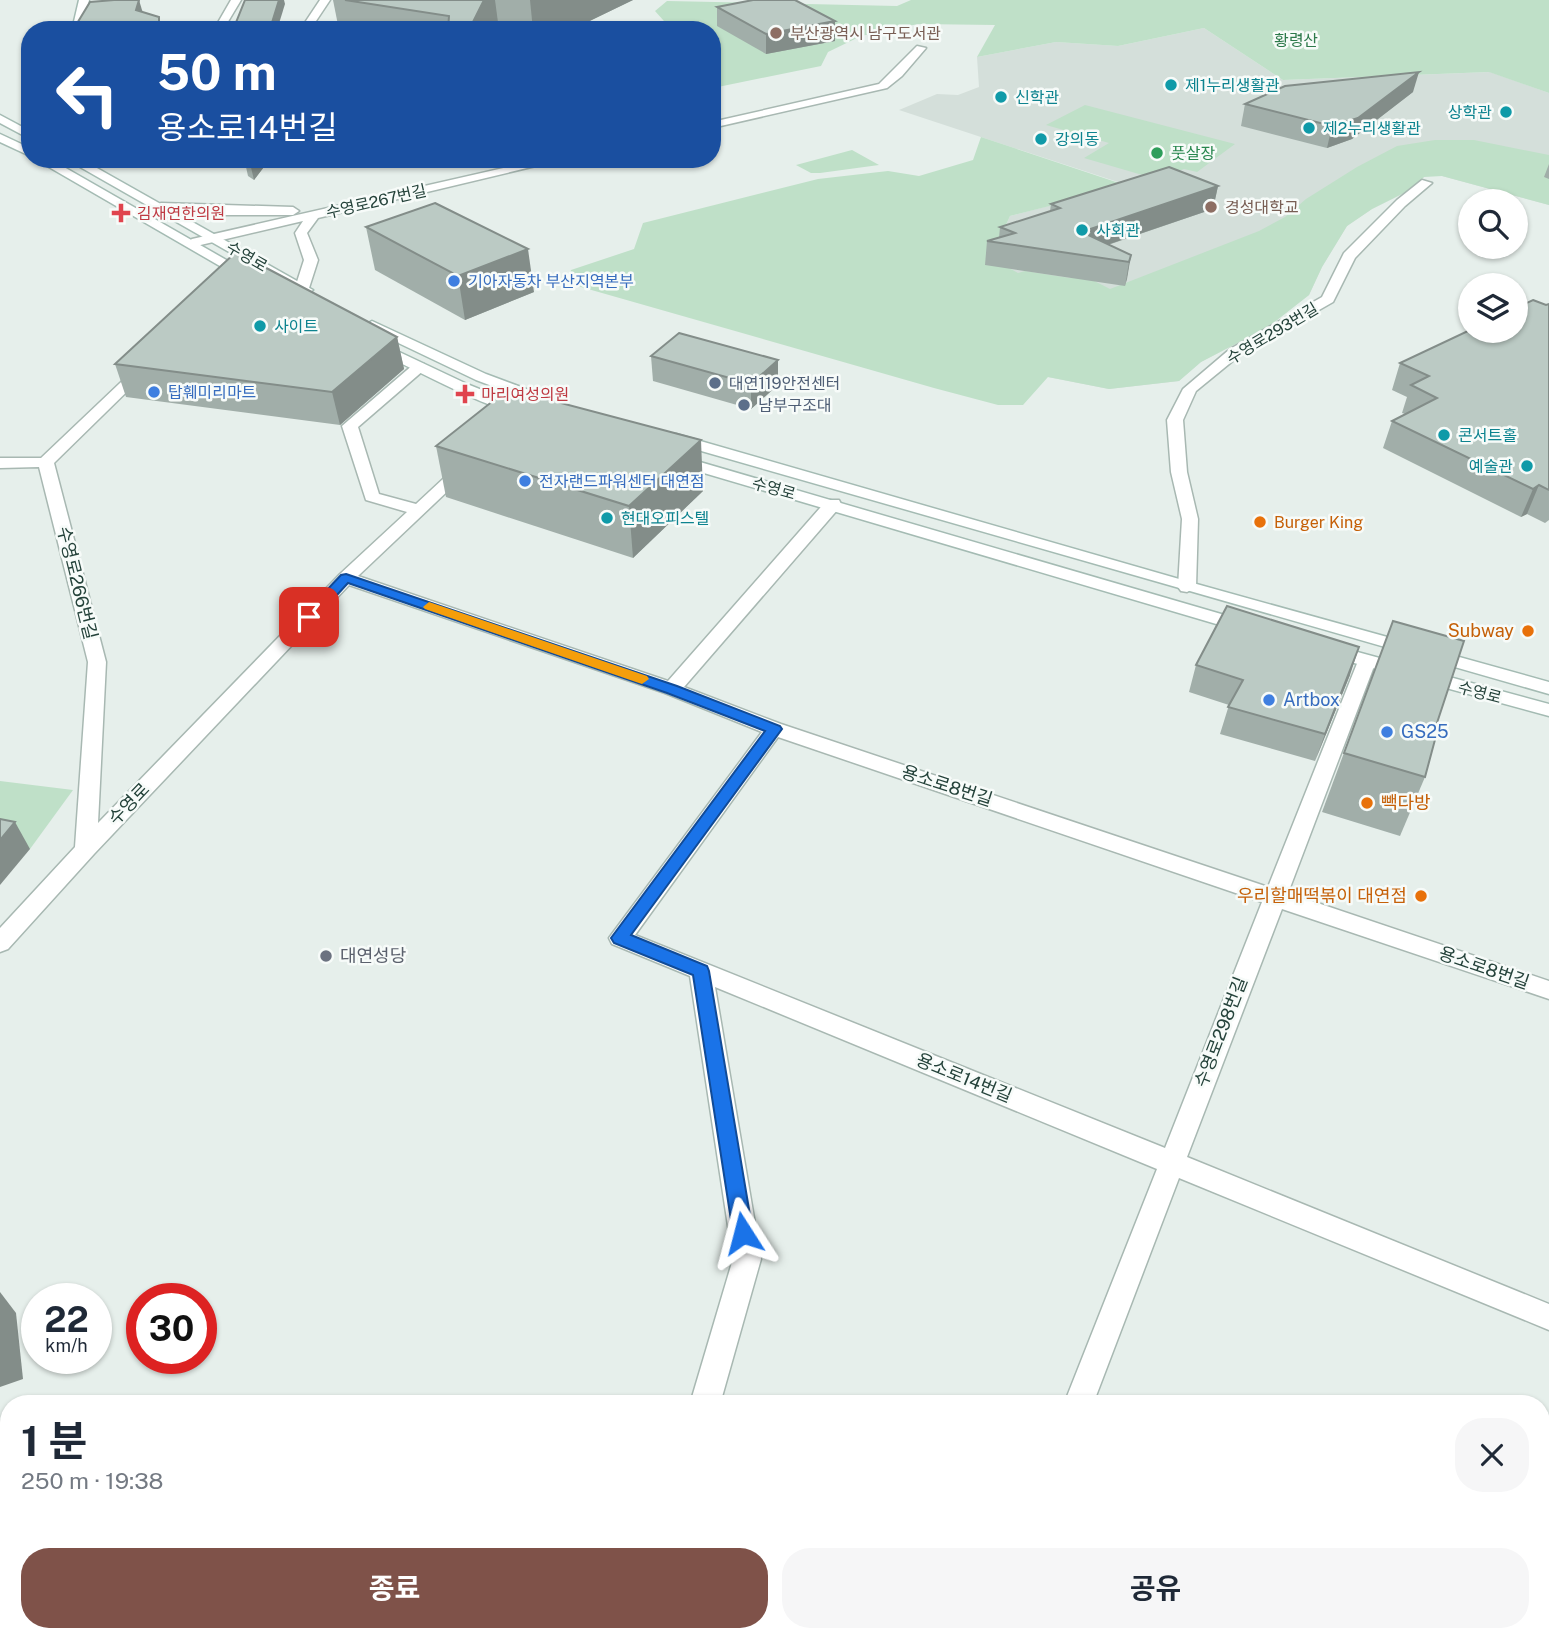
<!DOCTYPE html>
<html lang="ko">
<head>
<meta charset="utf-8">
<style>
	body { margin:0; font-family:"Public Sans","Noto Sans KR",sans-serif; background:#f6f6f7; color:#1f2937; height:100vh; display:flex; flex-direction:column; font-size:26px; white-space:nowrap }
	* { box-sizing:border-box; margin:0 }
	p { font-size:23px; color:#747a83 }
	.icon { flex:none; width:38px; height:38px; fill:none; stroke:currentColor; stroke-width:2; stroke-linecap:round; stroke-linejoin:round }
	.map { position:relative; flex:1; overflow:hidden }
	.panel { position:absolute; left:0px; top:1395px; width:1550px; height:247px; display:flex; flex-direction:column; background:#fff; border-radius:28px 28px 0 0; box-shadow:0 2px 5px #0004 }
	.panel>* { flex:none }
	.guide { position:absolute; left:21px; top:21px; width:700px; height:147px; border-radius:28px; box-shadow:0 2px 5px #0004; background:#1a4fa0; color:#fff; overflow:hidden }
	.tools { position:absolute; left:1458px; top:189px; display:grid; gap:14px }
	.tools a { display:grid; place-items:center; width:70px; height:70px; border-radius:50%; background:#fff; box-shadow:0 2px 5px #0004; font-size:35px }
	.speed { position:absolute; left:21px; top:1283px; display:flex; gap:14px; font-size:35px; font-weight:700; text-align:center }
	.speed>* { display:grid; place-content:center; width:91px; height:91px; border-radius:50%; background:#fff; box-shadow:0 2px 5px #0004; line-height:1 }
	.speed small { font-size:18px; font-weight:400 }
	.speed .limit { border:10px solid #d22; background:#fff; color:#111 }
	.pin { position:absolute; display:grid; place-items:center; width:60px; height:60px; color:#fff; margin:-30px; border-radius:14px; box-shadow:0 4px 10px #0006 }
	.me { position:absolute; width:77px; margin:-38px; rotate:351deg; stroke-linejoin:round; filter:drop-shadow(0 0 5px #0008) }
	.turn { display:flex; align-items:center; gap:24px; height:147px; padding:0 21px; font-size:32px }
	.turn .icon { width:91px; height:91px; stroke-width:2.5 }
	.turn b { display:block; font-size:49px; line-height:60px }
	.round { display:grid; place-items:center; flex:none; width:74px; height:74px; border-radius:28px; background:#f6f6f7 }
	.overview { display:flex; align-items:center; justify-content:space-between; height:119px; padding:0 21px }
	h1 { font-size:42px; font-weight:700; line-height:52px }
	.action { display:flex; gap:14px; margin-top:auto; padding:14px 21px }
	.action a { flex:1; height:80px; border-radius:28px; background:#7f5249; color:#fff; font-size:28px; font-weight:700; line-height:80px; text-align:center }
	.action a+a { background:#f6f6f7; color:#1f2937 }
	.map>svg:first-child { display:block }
</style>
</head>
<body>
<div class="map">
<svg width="1549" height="1640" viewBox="0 0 1549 1640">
	<rect width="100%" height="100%" fill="#e6efeb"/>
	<!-- built -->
	<path fill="#d4dfda" d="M 1204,28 L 1283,80 L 1490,72 L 1549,93 L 1549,205 L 1442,176 L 1425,176 L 1410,190 L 1372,209 L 1347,226 L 1322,267 L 1309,295 L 1268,327 L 1201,362 L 1179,381 L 1109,389 L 947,357 L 1010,216 L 1127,185 L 899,110 L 937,94 L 958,95 L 979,87 L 977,57 L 1056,42 L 1118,46 Z"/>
	<!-- green -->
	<g fill="#bfe0c8">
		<path d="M 911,0 L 1549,0 L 1549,93 L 1489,72 L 1283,80 L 1204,28 L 1118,46 L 1056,42 L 977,57 L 995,25 L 918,24 L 861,36 L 828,52 L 821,66 L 713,88 L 712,59 L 721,51 L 712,47 L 712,30 L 672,30 L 655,11 L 667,1 L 897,6 Z"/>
		<path d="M 1085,105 L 1235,144 L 1197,172 L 1184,169 L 1156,179 L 1084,158 L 1109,143 L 1046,125 Z"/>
		<path d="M 981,137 L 1128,186 L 1010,216 L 991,258 L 1018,273 L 1025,271 L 1070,278 L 1076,276 L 1075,271 L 1110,289 L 1259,231 L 1285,217 L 1306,199 L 1357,167 L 1397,146 L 1435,140 L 1474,140 L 1549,155 L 1549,205 L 1442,176 L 1424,177 L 1410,190 L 1372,209 L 1347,226 L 1322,267 L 1309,295 L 1268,327 L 1201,362 L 1179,381 L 1109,389 L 1048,377 L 1023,405 L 998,405 L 934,388 L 567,283 L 571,270 L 634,249 L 643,223 L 818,179 L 888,171 L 919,176 L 973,160 Z"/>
		<path d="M 852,150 L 879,165 L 820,173 L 811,173 L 796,165 Z"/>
		<path d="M 0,781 L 73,790 L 30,849 L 0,843 Z"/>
	</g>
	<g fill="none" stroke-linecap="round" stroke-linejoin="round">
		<!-- street casing -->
		<g stroke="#a8b8b2" stroke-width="3">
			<g id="street">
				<path d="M 231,0 L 241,0 L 223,30 L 205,30 L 216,26 Z"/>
				<path d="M 320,0 L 330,0 L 310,30 L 300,30 Z"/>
				<path d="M 917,46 L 926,48 L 902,76 L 887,88 L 712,128 L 712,122 L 879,84 Z"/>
				<path d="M 83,159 L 102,159 L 84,166 L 76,166 L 76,162 Z"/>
				<path d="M 543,159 L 565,159 L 318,218 L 307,233 L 318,260 L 309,288 L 302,292 L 295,288 L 304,260 L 295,233 L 303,221 L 192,247 L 186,243 L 192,239 Z"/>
				<path d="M 1422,180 L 1432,183 L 1405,206 L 1355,258 L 1333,302 L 1240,355 L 1196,391 L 1183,420 L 1187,472 L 1198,519 L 1196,587 L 1187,592 L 1181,591 L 1178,587 L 1182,519 L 1171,472 L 1167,420 L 1183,389 L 1230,349 L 1322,297 L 1344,253 L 1397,200 Z"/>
				<path d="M 161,203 L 293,207 L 299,211 L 293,215 L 226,215 L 157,210 L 155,207 Z"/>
				<path d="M 419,363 L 424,364 L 426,367 L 424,370 L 358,427 L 379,494 L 416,504 L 458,465 L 464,463 L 472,468 L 358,576 L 668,681 L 827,500 L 839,500 L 841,504 L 839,508 L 684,687 L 781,724 L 1268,887 L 1358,661 L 1360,657 L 1374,657 L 1376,661 L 1288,893 L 1549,981 L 1549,999 L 1282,909 L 1187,1157 L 1549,1304 L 1549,1330 L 1179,1178 L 1093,1404 L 1064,1404 L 1157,1169 L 715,987 L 761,1259 L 720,1404 L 690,1404 L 733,1259 L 690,976 L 612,944 L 609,938 L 762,732 L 665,693 L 349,585 L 94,854 L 8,949 L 0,952 L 0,928 L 75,847 L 88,662 L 39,467 L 0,468 L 0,458 L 41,458 L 139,365 L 144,364 L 151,368 L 54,463 L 106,662 L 98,823 L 340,574 L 407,512 L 366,500 L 342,426 L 414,364 ZM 778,737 L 1262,902 L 1165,1148 L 635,935 Z"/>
				<path d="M 444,1633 L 483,1633 L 480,1640 L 441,1640 Z"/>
				<path d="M 700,1633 L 734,1633 L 737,1640 L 703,1640 Z"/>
				<path d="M 973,1633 L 1005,1633 L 1002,1640 L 970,1640 Z"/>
				<path d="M 1179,1633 L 1221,1633 L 1224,1640 L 1182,1640 Z"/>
			</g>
		</g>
		<!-- secondary casing -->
		<g stroke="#a4bbb3" stroke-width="3">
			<g id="secondary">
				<path d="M 79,0 L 89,0 L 82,30 L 72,30 Z"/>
				<path d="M 0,115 L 30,131 L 30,139 L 0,123 Z"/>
				<path d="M 0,134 L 30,148 L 30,156 L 0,142 Z"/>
				<path d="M 35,159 L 50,159 L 256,277 L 249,281 L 244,280 Z"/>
				<path d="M 66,159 L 81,159 L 313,290 L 306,294 L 301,293 Z"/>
				<path d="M 372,321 L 486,374 L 556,400 L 559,403 L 556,406 L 546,406 L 476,380 L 367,328 L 365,325 Z"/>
				<path d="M 376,341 L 467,384 L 524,407 L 527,410 L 524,413 C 503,418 396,360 371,348 L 369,345 Z"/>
				<path d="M 676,434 L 1193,583 L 1549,682 L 1549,694 L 670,442 L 668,439 L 670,436 Z"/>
				<path d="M 676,455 L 1252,623 L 1255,627 L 1246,633 L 1240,631 L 670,463 L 668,460 Z"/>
				<path d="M 1328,644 L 1549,704 L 1549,716 L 1321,654 L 1319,650 Z"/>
			</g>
		</g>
		<!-- street -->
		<use href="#street" fill="#fff" fill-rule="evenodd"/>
		<!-- secondary -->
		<use href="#secondary" fill="#fff" fill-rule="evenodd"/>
	</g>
	<!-- wall -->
	<g fill="#a1aea9">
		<path d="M 333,0 L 633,0 L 571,30 L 339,30 Z"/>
		<path d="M 717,7 L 835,41 L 766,54 L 717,26 Z"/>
		<path d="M 1413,92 L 1352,139 L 1327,148 L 1241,126 L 1245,104 Z"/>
		<path d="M 225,159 L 270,159 L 254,180 L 248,176 L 246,167 L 227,167 Z"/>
		<path d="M 1549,164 L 1549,179 L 1544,177 Z"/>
		<path d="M 1218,186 L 1213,209 L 1108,245 L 1131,255 L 1125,286 L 985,265 L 987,241 L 999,238 L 1000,227 L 1050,211 L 1051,204 Z"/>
		<path d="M 366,227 L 534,292 L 465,320 L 375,270 Z"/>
		<path d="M 1549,304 L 1549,520 L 1545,523 L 1527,514 L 1521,517 L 1383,448 L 1392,421 L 1405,414 L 1402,413 L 1407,397 L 1392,390 L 1400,363 Z"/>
		<path d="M 397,337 L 404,369 L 340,425 L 126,397 L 115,364 Z"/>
		<path d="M 651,356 L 778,360 L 778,385 L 751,409 L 653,381 Z"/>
		<path d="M 436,446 L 703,491 L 633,558 L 446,497 Z"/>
		<path d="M 1393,621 L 1433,735 L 1425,777 L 1400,836 L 1322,812 Z"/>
		<path d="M 1196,665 L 1350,675 L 1315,761 L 1220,734 L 1229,705 L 1189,692 Z"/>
	</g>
	<!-- shaded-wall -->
	<g fill="#838d89">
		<path d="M 139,0 L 148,30 L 136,10 Z"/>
		<path d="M 279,0 L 284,0 L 285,4 L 277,30 L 266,30 Z"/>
		<path d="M 484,0 L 495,0 L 499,30 L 469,30 Z"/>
		<path d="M 530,0 L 633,0 L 571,30 L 533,30 Z"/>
		<path d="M 159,17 L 162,30 L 159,30 Z"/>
		<path d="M 835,21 L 835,41 L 766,54 L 766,34 Z"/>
		<path d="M 1419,72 L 1413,92 L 1352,139 L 1327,148 L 1332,126 Z"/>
		<path d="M 249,159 L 270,159 L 254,180 Z"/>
		<path d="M 1218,186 L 1213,209 L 1092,250 L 1087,230 Z"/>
		<path d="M 528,249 L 534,292 L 465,320 L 458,276 Z"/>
		<path d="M 1131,255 L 1127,279 L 1125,286 L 1129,262 Z"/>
		<path d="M 397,337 L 404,369 L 340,425 L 332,392 Z"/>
		<path d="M 778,360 L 778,385 L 751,409 L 751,384 Z"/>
		<path d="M 701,440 L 703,491 L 633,558 L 629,506 Z"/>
		<path d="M 1539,485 L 1527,514 L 1521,517 L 1533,489 Z"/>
		<path d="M 1359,647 L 1350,675 L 1315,761 L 1325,734 Z"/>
		<path d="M 15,822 L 30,849 L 0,885 L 0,840 Z"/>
		<path d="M 0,1292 L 16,1313 L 23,1379 L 0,1387 Z"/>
	</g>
	<!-- building -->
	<g fill="#bbcac4" stroke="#838d89" stroke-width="2">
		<path d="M 114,0 L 139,0 L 136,10 L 159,17 L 159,30 L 73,30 L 90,2 Z"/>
		<path d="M 245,0 L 279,0 L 270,29 L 266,30 L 233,30 Z"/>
		<path d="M 345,0 L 484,0 L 469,30 L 448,30 L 449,16 Z"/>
		<path d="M 753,0 L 795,0 L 835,21 L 766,34 L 717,7 Z"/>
		<path d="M 1419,72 L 1358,118 L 1332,126 L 1245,104 L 1285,86 Z"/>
		<path d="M 1169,167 L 1218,186 L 1087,230 L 1094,233 L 1088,235 L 1131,255 L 1129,262 L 987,241 L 1015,233 L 1000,227 L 1060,208 L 1051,204 Z"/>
		<path d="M 435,203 L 528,249 L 458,276 L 366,227 Z"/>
		<path d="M 236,252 L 397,337 L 332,392 L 115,364 Z"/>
		<path d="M 1533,300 L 1546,305 L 1549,304 L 1549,490 L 1539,485 L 1533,489 L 1392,421 L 1437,398 L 1411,385 L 1429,376 L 1400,363 L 1470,330 L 1516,331 L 1516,308 Z"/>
		<path d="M 679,333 L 778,360 L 751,384 L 651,356 Z"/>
		<path d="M 508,389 L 701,440 L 629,506 L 436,446 Z"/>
		<path d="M 1227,606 L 1359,647 L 1325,734 L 1228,707 L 1243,680 L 1196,665 Z"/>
		<path d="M 1393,621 L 1464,641 L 1433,735 L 1436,736 L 1425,777 L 1344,753 Z"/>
		<path d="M 0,819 L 15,822 L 0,840 Z"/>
	</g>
	<!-- route -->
	<path fill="#1a73e8" stroke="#114b97" stroke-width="2" d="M 346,574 L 677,686 L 780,726 L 782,729 L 631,935 L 707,966 L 709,971 L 753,1233 L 750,1239 L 743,1242 L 735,1239 L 733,1233 L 693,975 L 614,943 L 611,938 L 765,731 L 667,693 L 348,583 L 314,620 L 304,620 L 304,614 L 341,575 Z"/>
	<!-- slow -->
	<path fill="#f59e0b" d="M 429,602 L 647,676 L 649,679 L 642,684 L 636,682 L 425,609 L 423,607 Z"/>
	<!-- markers -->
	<g fill="#8d6e63" stroke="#f7fbf9" stroke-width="2.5">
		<circle cx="776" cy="33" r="7"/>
		<circle cx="1211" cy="207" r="7"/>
	</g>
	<g fill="#0f9aa8" stroke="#f7fbf9" stroke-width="2.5">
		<circle cx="1171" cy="85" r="7"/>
		<circle cx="1001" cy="97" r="7"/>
		<circle cx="1506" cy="112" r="7"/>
		<circle cx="1309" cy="128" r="7"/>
		<circle cx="1041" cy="139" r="7"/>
		<circle cx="1082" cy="230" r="7"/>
		<circle cx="260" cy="326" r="7"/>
		<circle cx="1444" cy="435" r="7"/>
		<circle cx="1527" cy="466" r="7"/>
		<circle cx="607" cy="518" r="7"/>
	</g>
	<circle fill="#2e9e5b" stroke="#f7fbf9" stroke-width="2.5" cx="1157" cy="153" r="7"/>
	<g fill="#e0444e" stroke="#f7fbf9" stroke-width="2.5">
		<path d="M117.5 202.5h7v7h7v7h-7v7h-7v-7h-7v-7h7z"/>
		<path d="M461.5 383.5h7v7h7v7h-7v7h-7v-7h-7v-7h7z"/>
	</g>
	<g fill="#3f7fe0" stroke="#f7fbf9" stroke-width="2.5">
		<circle cx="454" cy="281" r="7"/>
		<circle cx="154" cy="392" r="7"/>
		<circle cx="525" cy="481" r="7"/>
		<circle cx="1269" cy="700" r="7"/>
		<circle cx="1387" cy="732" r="7"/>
	</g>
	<g fill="#5c6f8a" stroke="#f7fbf9" stroke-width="2.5">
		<circle cx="715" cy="383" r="7"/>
		<circle cx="744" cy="405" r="7"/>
	</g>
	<g fill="#e8710a" stroke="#f7fbf9" stroke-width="2.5">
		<circle cx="1260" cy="522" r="7"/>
		<circle cx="1528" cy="631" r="7"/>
		<circle cx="1367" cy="803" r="7"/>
		<circle cx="1421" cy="896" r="7"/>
	</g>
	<circle fill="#6b7280" stroke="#f7fbf9" stroke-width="2.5" cx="326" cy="956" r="7"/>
	<g text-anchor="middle" stroke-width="5" stroke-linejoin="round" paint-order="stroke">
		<!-- far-education labels -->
		<g font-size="16" fill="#785e54" stroke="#f7fbf9" text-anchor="start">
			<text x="790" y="39">부산광역시 남구도서관</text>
			<text x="1225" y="213">경성대학교</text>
		</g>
		<!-- far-park labels -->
		<g font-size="16" fill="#2d7a4b" stroke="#f7fbf9">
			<text x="1296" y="46">황령산</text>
		</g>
		<!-- far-culture labels -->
		<g font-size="16" fill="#0d838f" stroke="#f7fbf9" text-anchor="start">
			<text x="1185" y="91">제1누리생활관</text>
			<text x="1015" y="103">신학관</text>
			<text x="1492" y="118" text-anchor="end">상학관</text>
			<text x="1323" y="134">제2누리생활관</text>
			<text x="1055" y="145">강의동</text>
			<text x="1096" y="236">사회관</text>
			<text x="274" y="332">사이트</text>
			<text x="1458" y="441">콘서트홀</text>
			<text x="1513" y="472" text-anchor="end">예술관</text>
			<text x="621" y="524">현대오피스텔</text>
		</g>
		<!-- far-leisure labels -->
		<g font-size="16" fill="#27864d" stroke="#f7fbf9" text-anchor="start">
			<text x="1171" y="159">풋살장</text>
		</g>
		<!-- far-street labels -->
		<g font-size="16" fill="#24423a" stroke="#f7fbf9">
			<text transform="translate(376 201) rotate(-13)" y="6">수영로267번길</text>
			<text transform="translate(247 256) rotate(30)" y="6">수영로</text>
			<text transform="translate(1272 333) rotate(-31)" y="6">수영로293번길</text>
			<text transform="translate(774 488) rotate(16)" y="6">수영로</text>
			<text transform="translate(1480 692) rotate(15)" y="6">수영로</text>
		</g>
		<!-- far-health labels -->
		<g font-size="16" fill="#be3a42" stroke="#f7fbf9" text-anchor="start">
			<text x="137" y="219">김재연한의원</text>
			<text x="481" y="400">마리여성의원</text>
		</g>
		<!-- far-shop labels -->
		<g font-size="16" fill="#366cbe" stroke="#f7fbf9" text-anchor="start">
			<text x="468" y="287">기아자동차 부산지역본부</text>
			<text x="168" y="398">탑훼미리마트</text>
			<text x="539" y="487">전자랜드파워센터 대연점</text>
		</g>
		<!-- far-service labels -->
		<g font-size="16" fill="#4e5e75" stroke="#f7fbf9" text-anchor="start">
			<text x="729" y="389">대연119안전센터</text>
			<text x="758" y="411">남부구조대</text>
		</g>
		<!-- far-food labels -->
		<g font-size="16" fill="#c56008" stroke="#f7fbf9" text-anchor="start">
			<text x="1274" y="528">Burger King</text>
		</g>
		<!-- street labels -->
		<g font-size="18" fill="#24423a" stroke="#f7fbf9">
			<text transform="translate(77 583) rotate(76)" y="6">수영로266번길</text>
			<text transform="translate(947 786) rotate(18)" y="6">용소로8번길</text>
			<text transform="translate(129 804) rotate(-46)" y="6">수영로</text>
			<text transform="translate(1484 968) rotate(19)" y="6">용소로8번길</text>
			<text transform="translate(1221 1032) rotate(-69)" y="6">수영로298번길</text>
			<text transform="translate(964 1078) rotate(22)" y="6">용소로14번길</text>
		</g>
		<!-- food labels -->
		<g font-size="18" fill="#c56008" stroke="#f7fbf9" text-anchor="end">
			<text x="1514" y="637">Subway</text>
			<text x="1381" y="809" text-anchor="start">빽다방</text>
			<text x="1407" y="902">우리할매떡볶이 대연점</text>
		</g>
		<!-- shop labels -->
		<g font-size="18" fill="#366cbe" stroke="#f7fbf9" text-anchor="start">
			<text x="1283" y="706">Artbox</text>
			<text x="1401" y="738">GS25</text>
		</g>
		<!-- worship labels -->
		<g font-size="18" fill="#5b616d" stroke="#f7fbf9" text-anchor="start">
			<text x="340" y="962">대연성당</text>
		</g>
	</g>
</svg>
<div class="tools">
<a><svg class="icon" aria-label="search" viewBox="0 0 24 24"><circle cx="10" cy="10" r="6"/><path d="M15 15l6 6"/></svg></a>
<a><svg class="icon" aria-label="layers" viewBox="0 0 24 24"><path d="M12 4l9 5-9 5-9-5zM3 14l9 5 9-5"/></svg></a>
</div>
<div class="speed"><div>22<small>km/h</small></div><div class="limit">30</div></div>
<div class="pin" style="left:309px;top:617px;background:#d93025"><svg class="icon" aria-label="arrive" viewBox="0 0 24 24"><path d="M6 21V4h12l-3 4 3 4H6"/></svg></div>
<svg class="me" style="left:743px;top:1233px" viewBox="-20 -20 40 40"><path d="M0-17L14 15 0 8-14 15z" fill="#1a73e8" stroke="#fff" stroke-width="4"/></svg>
<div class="guide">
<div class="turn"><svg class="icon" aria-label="left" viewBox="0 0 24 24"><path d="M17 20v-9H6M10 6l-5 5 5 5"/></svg><div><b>50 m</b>용소로14번길</div></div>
</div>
<section class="panel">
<div class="overview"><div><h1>1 분</h1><p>250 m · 19:38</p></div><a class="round"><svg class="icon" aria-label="close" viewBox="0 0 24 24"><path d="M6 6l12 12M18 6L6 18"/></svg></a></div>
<div class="action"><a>종료</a><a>공유</a></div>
</section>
</div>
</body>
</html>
